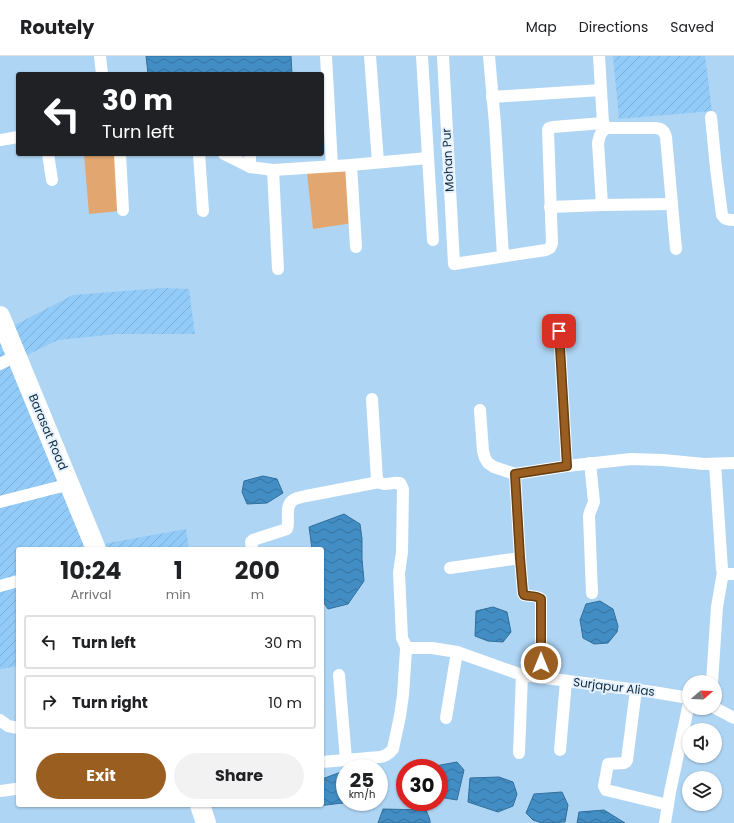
<!DOCTYPE html>
<html lang="en">
<head>
<meta charset="utf-8">
<style>
	body { margin:0; font-family:Poppins,sans-serif; background:#f2f2f2; color:#202124; height:100vh; display:flex; flex-direction:column; font-size:15px; white-space:nowrap }
	* { box-sizing:border-box; margin:0 }
	p { font-size:13px; color:#757577 }
	.icon { flex:none; width:22px; height:22px; fill:none; stroke:currentColor; stroke-width:2; stroke-linecap:round; stroke-linejoin:round }
	.map { position:relative; flex:1; overflow:hidden }
	.details { position:absolute; left:16px; top:491px; width:308px; height:260px; display:flex; flex-direction:column; background:#fff; border-radius:4px; box-shadow:0 1px 3px #0004 }
	.details>* { flex:none }
	.top-card { position:absolute; left:16px; top:16px; width:308px; height:84px; border-radius:4px; box-shadow:0 1px 3px #0004; background:#202124; color:#fff; overflow:hidden }
	.needle { width:26px; rotate:71deg }
	.buttons { position:absolute; left:682px; top:619px; display:grid; gap:8px }
	.buttons a { display:grid; place-items:center; width:40px; height:40px; border-radius:50%; background:#fff; box-shadow:0 1px 3px #0004; font-size:20px }
	.speed { position:absolute; left:336px; top:703px; display:flex; gap:8px; font-size:20px; font-weight:700; text-align:center }
	.speed>* { display:grid; place-content:center; width:52px; height:52px; border-radius:50%; background:#fff; box-shadow:0 1px 3px #0004; line-height:1 }
	.speed small { font-size:10px; font-weight:400 }
	.speed .limit { border:6px solid #d22; background:#fff; color:#111 }
	.pin { position:absolute; display:grid; place-items:center; width:34px; height:34px; color:#fff; margin:-17px; border-radius:8px; box-shadow:0 2px 6px #0006 }
	.me { position:absolute; width:44px; margin:-22px; rotate:0deg; stroke-linejoin:round; filter:drop-shadow(0 0 3px #0008) }
	.turn { display:flex; align-items:center; gap:14px; height:84px; padding:0 20px; font-size:18px }
	.turn .icon { width:52px; height:52px; stroke-width:2.5 }
	.turn b { display:block; font-size:28px; line-height:34px }
	.eta { display:flex; justify-content:space-evenly; align-items:center; height:68px; text-align:center }
	.eta b { font-size:24px; font-weight:700; line-height:28px }
	.cta { display:flex; gap:8px; margin-top:auto; padding:8px 20px }
	.cta a { flex:1; height:46px; border-radius:24px; background:#9a5f20; color:#fff; font-size:16px; font-weight:700; line-height:46px; text-align:center }
	.cta a+a { background:#f2f2f2; color:#202124 }
	ul { padding:0; list-style:none }
	li { display:flex; align-items:center; gap:12px; height:54px; margin:0 8px 6px; padding:0 12px; border:2px solid #e0e0e0; border-radius:4px }
	li div { flex:1 }
	li b { display:block; font-size:15px }
	li em { font-style:normal }
	header { display:flex; align-items:center; gap:24px; box-sizing:border-box; height:56px; padding:0 20px; background:#fff; border-bottom:1px solid #e0e0e0 }
	header strong { font-size:19px }
	nav { display:flex; gap:22px; margin-inline-start:auto; font-size:14px }
	.map>svg:first-child { display:block }
</style>
</head>
<body>
<header>
<strong>Routely</strong>
<nav><a>Map</a><a>Directions</a><a>Saved</a></nav>
</header>
<div class="map">
<svg width="734" height="767" viewBox="0 0 734 767">
	<defs>
		<pattern id="industrial-furrows" width="10" height="10" patternUnits="userSpaceOnUse"><rect width="10" height="10" fill="#92cbf8"/><path d="M-1 1l2-2M0 10L10 0M9 11l2-2" fill="none" stroke="#7daed6"/></pattern>
		<pattern id="water-waves" width="16" height="10" patternUnits="userSpaceOnUse"><rect width="16" height="10" fill="#418dc4"/><path d="M0 5q4-4 8 0t8 0" fill="none" stroke="#3573a1"/></pattern>
	</defs>
	<rect width="100%" height="100%" fill="#afd5f4"/>
	<!-- industrial -->
	<g fill="url(#industrial-furrows)">
		<path d="M 613,0 L 705,0 L 712,55 L 619,63 Z"/>
		<path d="M 163,232 L 189,233 L 195,278 L 116,278 L 58,284 L 25,300 L 13,270 L 73,239 Z"/>
		<path d="M 0,274 L 92,493 L 18,493 L 18,610 L 0,613 Z"/>
		<path d="M 186,473 L 189,493 L 105,493 L 103,488 Z"/>
	</g>
	<!-- park -->
	<g fill="#e2a770">
		<path d="M 84,98 L 115,98 L 120,155 L 89,158 Z"/>
		<path d="M 348,115 L 353,167 L 313,173 L 307,117 Z"/>
	</g>
	<!-- water -->
	<g fill="url(#water-waves)" stroke="#32709c">
		<path d="M 146,0 L 291,0 L 292,18 L 148,18 Z"/>
		<path d="M 263,420 L 277,423 L 283,437 L 267,447 L 247,448 L 242,436 L 244,425 Z"/>
		<path d="M 344,458 L 360,468 L 362,483 L 362,503 L 364,525 L 348,548 L 328,553 L 322,544 L 322,493 L 312,493 L 309,471 Z"/>
		<path d="M 600,545 L 613,553 L 618,570 L 617,576 L 608,587 L 594,588 L 583,582 L 580,564 L 586,548 Z"/>
		<path d="M 493,551 L 507,556 L 511,576 L 503,586 L 488,585 L 475,580 L 476,555 Z"/>
		<path d="M 457,706 L 464,714 L 457,744 L 439,741 L 439,712 L 424,712 Z"/>
		<path d="M 341,716 L 345,717 L 345,746 L 352,746 L 317,750 L 315,749 L 322,749 L 322,723 Z"/>
		<path d="M 499,721 L 513,726 L 517,738 L 513,750 L 498,756 L 468,746 L 470,722 Z"/>
		<path d="M 562,736 L 568,749 L 565,766 L 542,767 L 533,764 L 526,757 L 534,738 Z"/>
		<path d="M 383,753 L 426,754 L 430,764 L 430,767 L 378,767 Z"/>
		<path d="M 604,754 L 625,767 L 577,767 L 579,756 Z"/>
	</g>
	<g fill="none" stroke-linecap="round" stroke-linejoin="round">
		<!-- street -->
		<g stroke="#fff" stroke-width="12">
			<path d="M 100,0 L 102,18"/>
			<path d="M 326,0 L 332,110"/>
			<path d="M 370,0 L 378,106"/>
			<path d="M 422,0 L 433,184"/>
			<path d="M 443,0 L 454,208 L 546,194 L 550,192 L 552,187 L 548,74 L 549,72 L 553,71 L 603,67"/>
			<path d="M 489,0 L 495,68 L 503,200"/>
			<path d="M 599,0 L 603,67 L 606,71 L 609,72 L 655,72 C 662,73 664,74 666,81 L 676,193"/>
			<path d="M 492,41 L 601,34"/>
			<path d="M 711,61 L 716,112 L 722,159 C 725,164 729,164 734,164"/>
			<path d="M 0,84 L 18,81"/>
			<path d="M 48,98 L 52,124"/>
			<path d="M 120,98 L 123,154"/>
			<path d="M 199,98 L 203,155"/>
			<path d="M 224,98 L 250,111 L 273,114 L 351,109 L 428,102"/>
			<path d="M 250,98 L 250,111"/>
			<path d="M 351,109 L 356,191"/>
			<path d="M 273,114 L 278,213"/>
			<path d="M 602,149 L 672,148"/>
			<path d="M 550,151 L 602,149 L 598,87 L 600,79 L 606,71"/>
			<path d="M 559,275 L 567,410"/>
			<path d="M 0,308 L 16,300"/>
			<path d="M 372,343 L 377,424 C 383,432 392,425 400,427 L 403,433 L 402,496 L 399,517 L 402,582 L 407,593"/>
			<path d="M 480,354 L 483,395 L 485,402 L 488,407 L 494,411 L 515,418 L 567,410 L 631,403 L 663,404 L 704,408 L 734,407"/>
			<path d="M 590,407 L 594,446 L 590,456 L 589,460 L 592,537"/>
			<path d="M 715,408 L 722,513 L 723,516 L 726,518 L 734,518"/>
			<path d="M 515,418 L 520,502 L 523,537 L 524,539 C 530,541 536,539 541,543 L 541,622"/>
			<path d="M 0,446 L 70,428"/>
			<path d="M 252,493 L 251,486 L 253,484 L 287,473 C 290,465 284,450 293,444 C 296,442 302,441 306,440 L 379,426"/>
			<path d="M 450,512 L 520,502"/>
			<path d="M 0,530 L 18,525"/>
			<path d="M 339,619 L 346,704"/>
			<path d="M 712,626 L 717,551 L 723,516"/>
			<path d="M 636,634 L 627,704 L 626,706 L 624,707 L 608,708 L 604,730 L 606,734 L 668,749"/>
			<path d="M 715,652 L 734,662"/>
			<path d="M 446,662 L 457,596"/>
			<path d="M 0,664 L 8,670 L 18,672"/>
			<path d="M 560,694 L 566,625"/>
			<path d="M 519,697 L 522,619"/>
			<path d="M 322,706 L 380,701 C 386,700 389,698 393,693 L 400,660 L 403,639 L 406,594 L 409,592 L 432,592 L 457,596 L 522,619 L 653,636 L 689,642"/>
			<path d="M 0,735 L 15,733 L 18,733"/>
			<path d="M 665,767 L 670,736 L 689,647"/>
		</g>
		<!-- primary -->
		<g stroke="#fff" stroke-width="20">
			<path d="M 0,260 L 96,493"/>
			<path d="M 200,749 L 206,767"/>
		</g>
	</g>
	<g fill="none" stroke-linecap="round" stroke-linejoin="round">
		<!-- route casing -->
		<g stroke="#643e15" stroke-width="10">
			<path id="route" d="M 541,607 L 541,543 C 536,539 530,541 524,539 L 523,537 L 520,502 L 515,418 L 567,410 L 559,275"/>
		</g>
		<!-- route -->
		<use href="#route" stroke="#9a5f20" stroke-width="7"/>
	</g>
	<g text-anchor="middle" stroke-width="4" stroke-linejoin="round" paint-order="stroke">
		<!-- street labels -->
		<g font-size="12" fill="#102b3f" stroke="#e6f2fd">
			<text transform="translate(448 104) rotate(-93)" y="4">Mohan Pur</text>
			<text transform="translate(48 376) rotate(67)" y="4">Barasat Road</text>
			<text transform="translate(614 631) rotate(7)" y="4">Surjapur Alias</text>
		</g>
	</g>
</svg>
<div class="buttons">
<a><svg class="needle" viewBox="-14 -14 28 28"><path d="M0-13l5 13h-10z" fill="#e53935"/><path d="M0 13l5-13h-10z" fill="#757577"/></svg></a>
<a><svg class="icon" aria-label="sound" viewBox="0 0 24 24"><path d="M4 9h4l5-4v14l-5-4H4zM17 9q2 3 0 6"/></svg></a>
<a><svg class="icon" aria-label="layers" viewBox="0 0 24 24"><path d="M12 4l9 5-9 5-9-5zM3 14l9 5 9-5"/></svg></a>
</div>
<div class="speed"><div>25<small>km/h</small></div><div class="limit">30</div></div>
<div class="pin" style="left:559px;top:275px;background:#d93025"><svg class="icon" aria-label="arrive" viewBox="0 0 24 24"><path d="M6 21V4h12l-3 4 3 4H6"/></svg></div>
<svg class="me" style="left:541px;top:607px" viewBox="-20 -20 40 40"><circle r="17" fill="#9a5f20" stroke="#fff" stroke-width="3"/><path d="M0-11L8 9 0 5-8 9z" fill="#fff"/></svg>
<div class="top-card">
<div class="turn"><svg class="icon" aria-label="left" viewBox="0 0 24 24"><path d="M17 20v-9H6M10 6l-5 5 5 5"/></svg><div><b>30 m</b>Turn left</div></div>
</div>
<section class="details">
<div class="eta">
<div><b>10:24</b><p>Arrival</p></div>
<div><b>1</b><p>min</p></div>
<div><b>200</b><p>m</p></div>
</div>
<ul>
<li><svg class="icon" aria-label="left" viewBox="0 0 24 24"><path d="M17 20v-9H6M10 6l-5 5 5 5"/></svg><div><b>Turn left</b></div><em>30 m</em></li>
<li><svg class="icon" aria-label="right" viewBox="0 0 24 24"><path d="M7 20v-9h11M14 6l5 5-5 5"/></svg><div><b>Turn right</b></div><em>10 m</em></li>
</ul>
<div class="cta"><a>Exit</a><a>Share</a></div>
</section>
</div>
</body>
</html>
